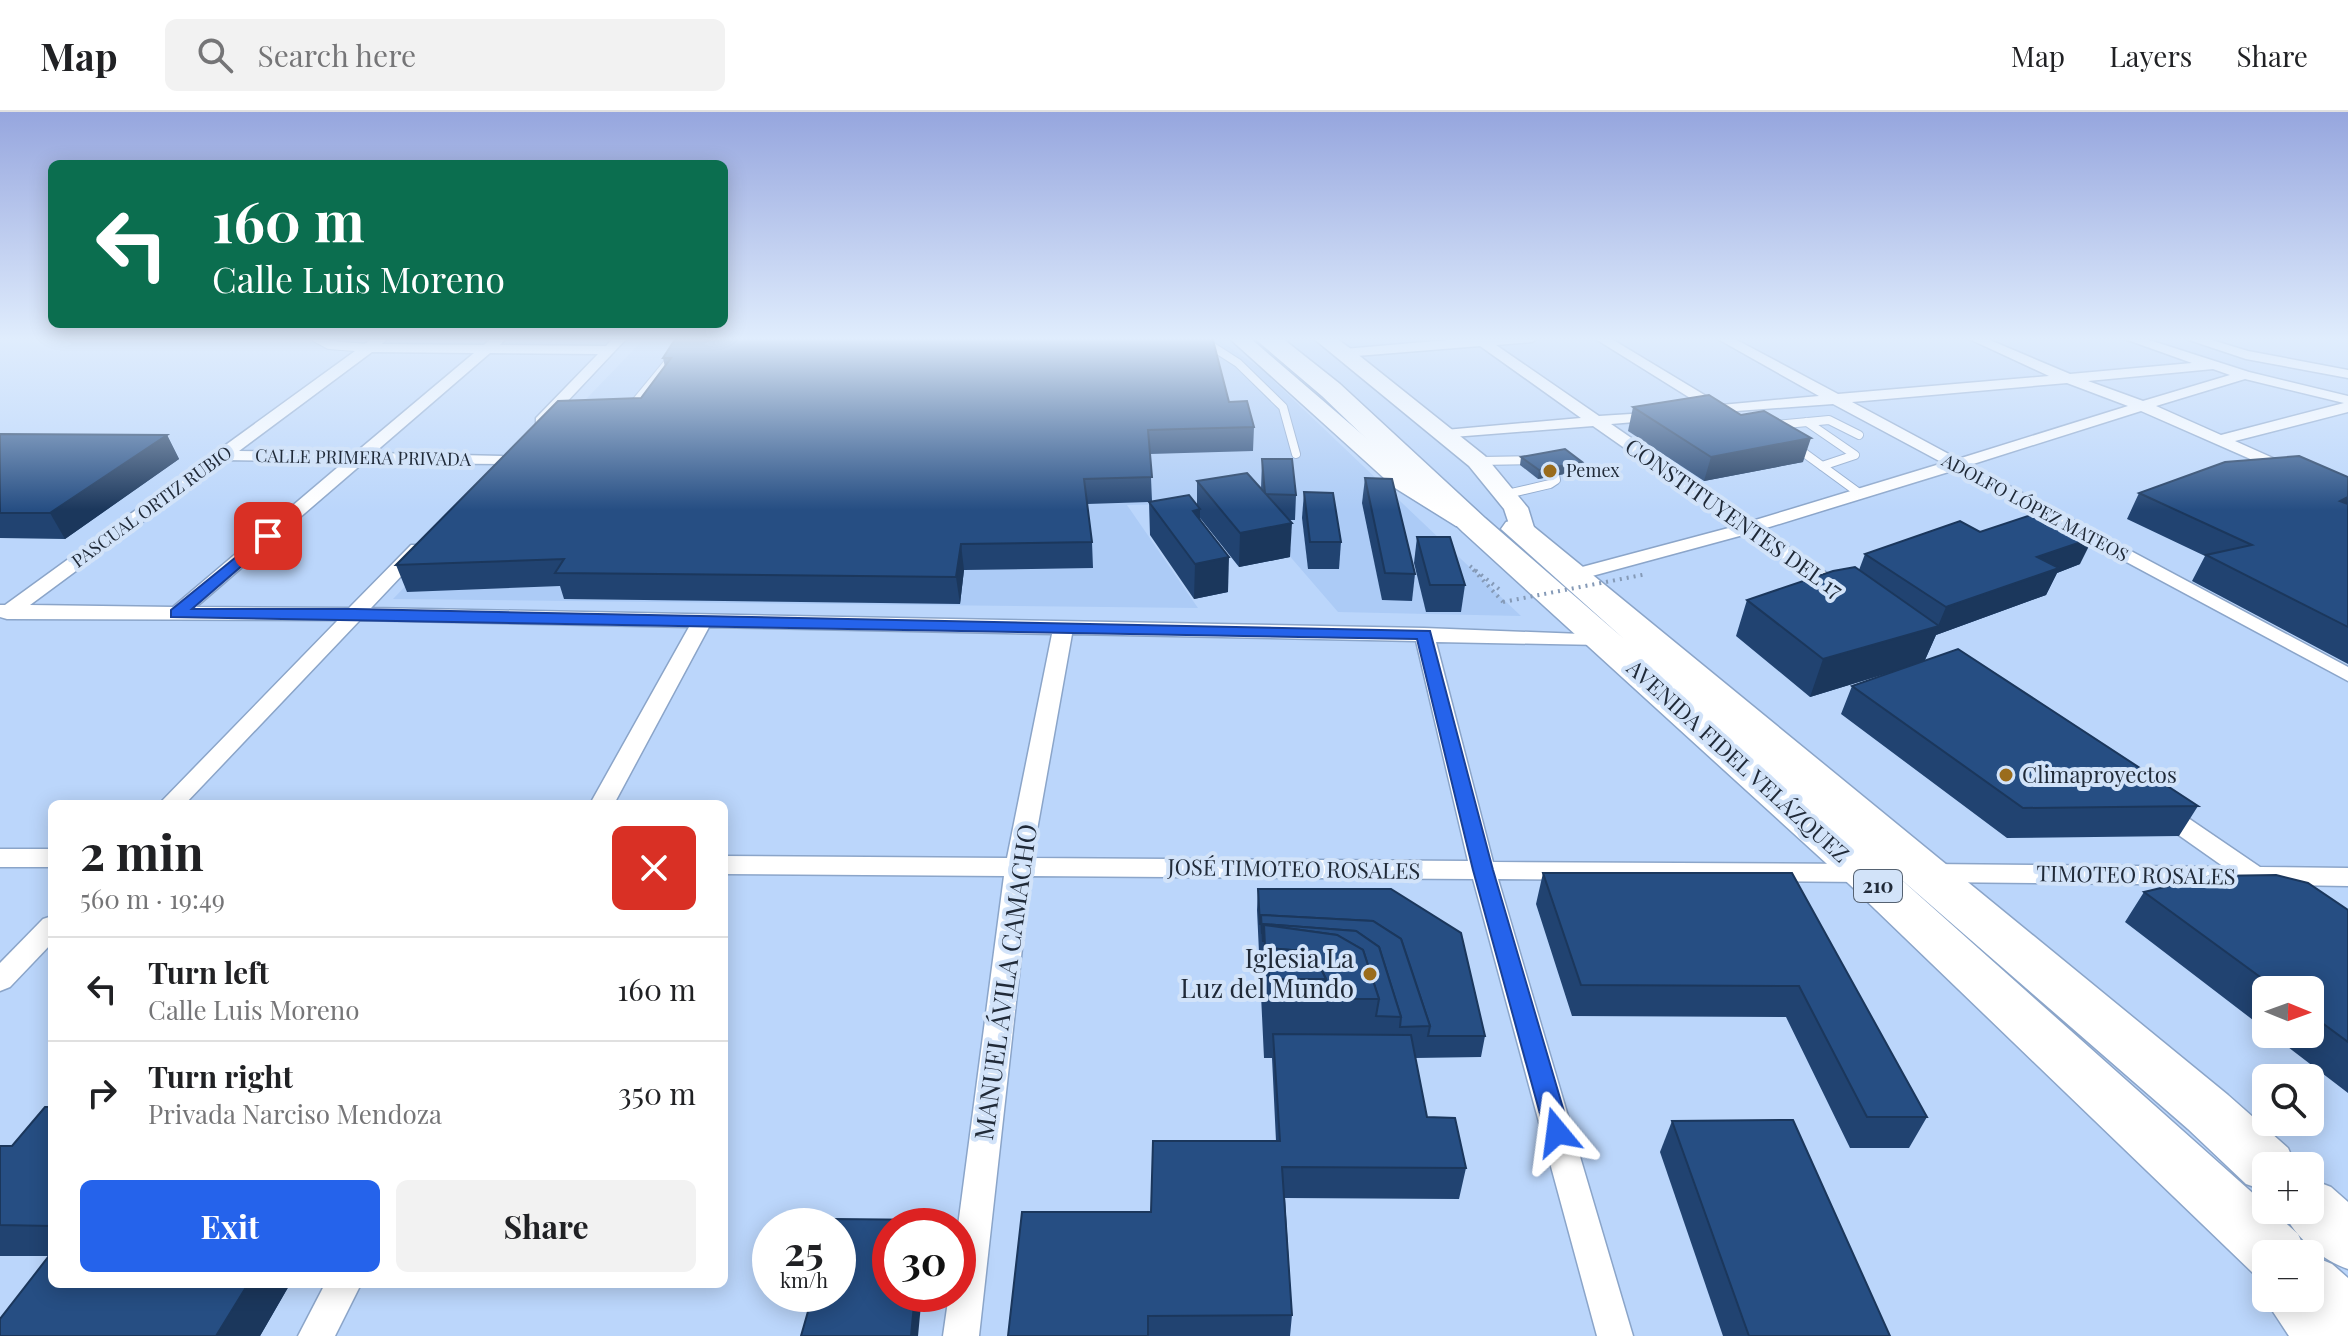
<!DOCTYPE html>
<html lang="en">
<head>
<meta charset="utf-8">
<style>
	body { margin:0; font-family:"Playfair Display",serif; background:#f2f2f2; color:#202124; height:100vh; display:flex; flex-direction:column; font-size:30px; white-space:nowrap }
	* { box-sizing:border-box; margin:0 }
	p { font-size:26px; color:#757577 }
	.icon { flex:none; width:44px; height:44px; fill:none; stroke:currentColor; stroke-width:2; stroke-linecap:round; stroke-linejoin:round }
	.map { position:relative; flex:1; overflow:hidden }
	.details { position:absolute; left:48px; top:688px; width:680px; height:488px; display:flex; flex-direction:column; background:#fff; border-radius:12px; box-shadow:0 4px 20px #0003 }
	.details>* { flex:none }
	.banner { position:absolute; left:48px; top:48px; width:680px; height:168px; border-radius:12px; box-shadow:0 4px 20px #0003; background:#0b6e4f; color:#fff; overflow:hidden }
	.needle { width:52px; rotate:91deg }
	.buttons { position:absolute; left:2252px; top:864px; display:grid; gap:16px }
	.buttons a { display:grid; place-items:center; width:72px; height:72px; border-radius:12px; background:#fff; box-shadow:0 4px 20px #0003; font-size:40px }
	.speed { position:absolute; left:752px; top:1096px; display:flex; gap:16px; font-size:40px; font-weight:700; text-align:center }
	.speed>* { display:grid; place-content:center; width:104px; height:104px; border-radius:50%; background:#fff; box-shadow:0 4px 20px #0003; line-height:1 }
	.speed small { font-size:20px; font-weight:400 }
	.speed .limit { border:12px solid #d22; background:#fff; color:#111 }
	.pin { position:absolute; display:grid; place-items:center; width:68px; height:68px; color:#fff; margin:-34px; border-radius:16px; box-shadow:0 4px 12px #0006 }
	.me { position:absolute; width:88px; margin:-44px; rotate:344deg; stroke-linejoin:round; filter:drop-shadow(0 0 6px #0008) }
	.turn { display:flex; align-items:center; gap:28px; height:168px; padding:0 32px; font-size:36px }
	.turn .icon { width:104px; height:104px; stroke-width:2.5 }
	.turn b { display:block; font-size:56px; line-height:68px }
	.round { display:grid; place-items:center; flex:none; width:84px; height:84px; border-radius:12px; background:#f2f2f2 }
	.headline { display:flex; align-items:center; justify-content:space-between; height:136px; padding:0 32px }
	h1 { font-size:48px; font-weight:700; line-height:60px }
	.button { display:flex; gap:16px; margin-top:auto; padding:16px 32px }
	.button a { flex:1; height:92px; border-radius:12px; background:#2563eb; color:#fff; font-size:32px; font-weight:700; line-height:92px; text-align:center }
	.button a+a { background:#f2f2f2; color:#202124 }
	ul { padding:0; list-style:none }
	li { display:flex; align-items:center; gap:24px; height:104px; padding:0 32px; border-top:2px solid #e0e0e0 }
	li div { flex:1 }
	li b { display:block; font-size:30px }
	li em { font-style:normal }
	header { display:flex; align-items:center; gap:48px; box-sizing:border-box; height:112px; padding:0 40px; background:#fff; border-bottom:2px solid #e0e0e0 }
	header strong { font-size:38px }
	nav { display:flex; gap:44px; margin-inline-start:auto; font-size:28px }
	.search { width:560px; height:72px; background:#f2f2f2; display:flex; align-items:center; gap:20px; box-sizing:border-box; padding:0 28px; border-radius:12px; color:#757577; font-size:30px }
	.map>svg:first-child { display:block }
</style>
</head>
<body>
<header>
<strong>Map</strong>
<div class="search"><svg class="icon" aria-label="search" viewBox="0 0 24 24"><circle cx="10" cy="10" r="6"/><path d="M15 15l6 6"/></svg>Search here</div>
<nav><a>Map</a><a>Layers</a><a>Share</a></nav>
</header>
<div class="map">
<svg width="2348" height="1224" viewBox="0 0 2348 1224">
	<rect width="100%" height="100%" fill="#bbd6fb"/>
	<!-- built -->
	<path fill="#accbf6" d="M 645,226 L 1216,226 L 1261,257 L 1521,504 L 1338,500 L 1244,391 L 1127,393 L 1198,496 L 393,487 Z"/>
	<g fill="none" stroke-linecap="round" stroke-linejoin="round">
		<!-- lane casing -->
		<g stroke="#8ba5c9" stroke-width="10">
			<g id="lane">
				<path d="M 316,226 L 329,233 L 368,236"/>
				<path d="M 1199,226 L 1238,251 L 1283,295 L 1296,342"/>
				<path d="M 630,297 L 685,230 L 683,226"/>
				<path d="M 1807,310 L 1855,343 L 1822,354"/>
				<path d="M 1774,316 L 1776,313 L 1829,308 L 1859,323"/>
				<path d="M 1796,335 L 1859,381"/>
				<path d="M 1477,349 L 1534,348"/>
				<path d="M 1507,382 L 1550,372 L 1556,368 L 1555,363"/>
			</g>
		</g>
		<!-- street casing -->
		<g stroke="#8ba5c9" stroke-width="3">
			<g id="street">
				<path d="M 373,226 L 388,226 L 382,232 L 484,233 L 491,226 L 506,226 L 500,233 L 606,234 L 613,226 L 627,226 L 546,312 L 536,312 L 536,306 L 598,242 L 490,241 L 374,341 L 502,344 L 510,349 L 508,352 L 363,351 L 196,495 L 349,496 L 411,433 L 423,433 L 426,437 L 423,441 L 371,496 L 1424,516 L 1608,523 L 1611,527 L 1608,531 L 1601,533 L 1436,530 L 1493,750 L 1865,752 L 1874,755 L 1878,761 L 1874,767 L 1865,770 L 1498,767 L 1633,1224 L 1597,1224 L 1473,767 L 1030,764 L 979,1224 L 943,1224 L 949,1182 L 958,1182 L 958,1114 L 1004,764 L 724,762 L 724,744 L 1007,746 L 1052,522 L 709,515 L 614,692 L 590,692 L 689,515 L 360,508 L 185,692 L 159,692 L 338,508 L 7,507 L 0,505 L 0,493 L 5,493 ZM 372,240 L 474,241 L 355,341 L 239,339 ZM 226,348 L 344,350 L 173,495 L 30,493 ZM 1072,522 L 1416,529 L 1468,749 L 1032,746 Z"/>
				<path d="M 1471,226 L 1538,226 L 1532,230 L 1496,233 L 1599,304 L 1663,300 L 1663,306 L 1658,308 L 1611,312 L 1752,409 L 1943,351 L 1833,292 L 1696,302 L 1696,296 L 1703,294 L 1594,226 L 1610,226 L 1721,293 L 1819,284 L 1716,226 L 1733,226 L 1838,282 L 2049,264 L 1967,226 L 1985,226 L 2070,262 L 2192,251 L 2122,226 L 2143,226 L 2249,260 L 2348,284 L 2348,300 L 2235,329 L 2295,356 L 2297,359 L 2289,364 L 2141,299 L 1970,353 L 2348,555 L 2348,569 L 1955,358 L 1763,417 L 1850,477 L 1853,481 L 1850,485 L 1836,485 L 1747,422 L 1581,467 L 1567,467 L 1565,463 L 1567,459 L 1736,414 L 1593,314 L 1440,326 L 1440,320 L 1445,318 L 1581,306 L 1480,234 L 1344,245 L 1337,241 L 1344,237 ZM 2213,257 L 2230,263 L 2143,289 L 2088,269 ZM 2245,267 L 2344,291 L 2221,323 L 2156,294 ZM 2067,271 L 2128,294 L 1958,347 L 1852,290 Z"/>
				<path d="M 2183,226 L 2205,226 L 2248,239 L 2348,258 L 2348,266 L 2246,247 Z"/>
				<path d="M 2161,691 L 2169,693 L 2260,755 L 2348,756 L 2348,774 L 2287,773 L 2291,780 L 2287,786 L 2278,789 L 2250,773 L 1929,770 L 1920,767 L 1916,761 L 1920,755 L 1929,752 L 2224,755 L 2153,705 L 2149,699 L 2153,693 Z"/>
				<rect x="0" y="737" width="52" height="18"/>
				<path d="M 52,804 L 52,831 L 10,875 L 0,879 L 0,851 L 43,807 Z"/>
				<path d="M 325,1172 L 361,1172 L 335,1224 L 298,1224 Z"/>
				<path d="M 2266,1180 L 2266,1186 L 2303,1186 L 2324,1212 L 2329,1224 L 2289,1224 L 2264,1186 Z"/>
			</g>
		</g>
		<!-- secondary casing -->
		<g stroke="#8ba5c9" stroke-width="3">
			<g id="secondary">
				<path d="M 1229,226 L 1250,226 L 1413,366 L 1474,404 L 1478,409 L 1474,414 L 1456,414 L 1395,376 Z"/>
				<path d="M 1313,226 L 1336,226 L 1351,237 L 1485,344 L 1528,396 L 1536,422 L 1532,427 L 1514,427 L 1504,397 L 1469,354 Z"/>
			</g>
		</g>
		<!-- highway casing -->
		<g stroke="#8ba5c9" stroke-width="3">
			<g id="highway">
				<path d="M 1254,226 L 1282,226 L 1340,272 L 1485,406 L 1624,527 L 1501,417 L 1506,410 L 1517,407 L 1528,410 L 2228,983 L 2288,1036 L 2296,1054 L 2266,1054 L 2266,1079 L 2246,1072 L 2188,1017 L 1894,761 L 2266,1093 L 2266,1098 L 2271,1098 L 2298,1122 L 2307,1142 L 2266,1142 L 2266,1167 L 2254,1162 L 1849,772 L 1463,420 L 1322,284 Z"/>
				<path d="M 2310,1067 L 2331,1075 L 2348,1090 L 2348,1157 C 2320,1147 2295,1125 2282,1098 L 2310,1098 Z"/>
				<path d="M 2310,1143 L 2332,1152 L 2348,1166 L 2348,1224 L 2319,1224 L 2288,1194 L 2284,1186 L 2310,1186 Z"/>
			</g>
		</g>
		<!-- path -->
		<path stroke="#859ab7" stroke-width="4" stroke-dasharray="2 5" stroke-linecap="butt" d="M 1499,477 L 1470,454 L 1503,490"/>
		<!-- lane -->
		<use href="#lane" stroke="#fff" stroke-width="8"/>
		<!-- street -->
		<use href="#street" fill="#fff" fill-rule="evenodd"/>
		<!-- secondary -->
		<use href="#secondary" fill="#fff" fill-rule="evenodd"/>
		<!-- highway -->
		<use href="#highway" fill="#fff" fill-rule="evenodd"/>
		<!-- path-bridge -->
		<path stroke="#859ab7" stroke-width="4" stroke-dasharray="2 5" stroke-linecap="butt" d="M 1503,490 L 1647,462"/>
	</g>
	<!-- wall -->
	<g fill="#214371">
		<path d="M 663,246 L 1229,290 L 1254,315 L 1253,339 L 1150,342 L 1152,389 L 1197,394 L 1197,369 L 1261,377 L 1262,347 L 1296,383 L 1295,408 L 1289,408 L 1290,445 L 1239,455 L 1200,406 L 1228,480 L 1194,487 L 1150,423 L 1149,390 L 1087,392 L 1092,430 L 1093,456 L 964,458 L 960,492 L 564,487 L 560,474 L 407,480 L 396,453 L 641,286 L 665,255 Z"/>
		<path d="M 1633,295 L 1803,350 L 1704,369 L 1628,319 Z"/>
		<path d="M 0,322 L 167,323 L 179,347 L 65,427 L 0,426 Z"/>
		<path d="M 1521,345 L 1582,350 L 1580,359 L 1538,367 L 1520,353 Z"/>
		<path d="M 2348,365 L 2348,552 L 2192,469 L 2205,444 L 2127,407 L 2139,381 Z"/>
		<path d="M 1365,366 L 1415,462 L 1412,489 L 1382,488 L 1362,391 Z"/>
		<path d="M 1304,380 L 1341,430 L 1339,457 L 1308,457 L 1302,406 Z"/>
		<path d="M 1980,420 L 2080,452 L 2057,461 L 2046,483 L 1936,523 L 1925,548 L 2198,694 L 2179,724 L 2007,726 L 1841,602 L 1852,574 L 1888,561 L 1810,585 L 1736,524 L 1747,488 L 1859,458 L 1865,442 Z"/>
		<path d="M 1417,425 L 1465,473 L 1461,500 L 1426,500 L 1414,451 Z"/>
		<path d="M 1543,761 L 1792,761 L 1927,1005 L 1909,1036 L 1850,1036 L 1786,905 L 1572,904 L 1536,792 Z"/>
		<path d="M 1258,777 L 1485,924 L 1481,945 L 1415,946 L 1427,1005 L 1466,1056 L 1459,1087 L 1285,1086 L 1292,1203 L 1290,1224 L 1008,1224 L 1151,1100 L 1276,1029 L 1272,946 L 1264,946 L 1257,798 Z"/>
		<path d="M 2144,780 L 2348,798 L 2348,981 L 2271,922 L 2310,922 L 2310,878 L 2266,878 L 2266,918 L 2125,810 Z"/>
		<path d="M 52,995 L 52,1172 L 290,1172 L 260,1224 L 0,1224 L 49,1144 L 0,1144 L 0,1034 L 12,1034 Z"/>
		<path d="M 1672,1009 L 1890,1224 L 1723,1224 L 1660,1040 Z"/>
	</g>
	<!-- shaded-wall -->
	<g fill="#1b375c">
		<path d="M 167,323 L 179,347 L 65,427 L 50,401 Z"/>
		<path d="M 1811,326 L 1803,350 L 1704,369 L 1711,345 Z"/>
		<path d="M 1582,350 L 1580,359 L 1538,367 L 1539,358 Z"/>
		<path d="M 2348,385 L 2348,402 L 2340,389 Z"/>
		<path d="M 1200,397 L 1200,431 L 1193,399 Z"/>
		<path d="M 1292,411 L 1290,445 L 1239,455 L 1240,421 Z"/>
		<path d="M 2093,426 L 2080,452 L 2057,461 L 2046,483 L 1936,523 L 1924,550 L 1810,585 L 1823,547 L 1938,514 L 1946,495 L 2037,445 Z"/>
		<path d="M 961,432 L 964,458 L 960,492 L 956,465 Z"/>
		<path d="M 1229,445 L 1228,480 L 1194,487 L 1195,452 Z"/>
		<path d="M 248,1172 L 290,1172 L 260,1224 L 216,1224 Z"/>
		<path d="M 915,1182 L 922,1182 L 918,1224 L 911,1224 Z"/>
	</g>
	<!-- building -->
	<g fill="#264e83" stroke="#1b375c" stroke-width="2">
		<path d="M 676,226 L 1211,226 L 1213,228 L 1229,290 L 1247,289 L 1254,315 L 1148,318 L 1152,365 L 1084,367 L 1092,430 L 961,432 L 956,465 L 555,461 L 564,447 L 396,453 L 558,289 L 641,286 L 671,246 L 663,246 Z"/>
		<path d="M 1709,283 L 1741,303 L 1764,299 L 1811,326 L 1711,345 L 1633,295 Z"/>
		<path d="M 0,322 L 167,323 L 50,401 L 0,401 Z"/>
		<path d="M 1565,337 L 1582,350 L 1539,358 L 1521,345 Z"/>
		<path d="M 2299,344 L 2348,365 L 2348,385 L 2340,389 L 2348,392 L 2348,515 L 2206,443 L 2252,433 L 2139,381 L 2225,350 Z"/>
		<path d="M 1262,347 L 1292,347 L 1296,383 L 1265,382 Z"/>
		<path d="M 1247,361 L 1292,411 L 1240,421 L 1197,369 Z"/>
		<path d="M 1365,366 L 1392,367 L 1415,462 L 1385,461 Z"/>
		<path d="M 1304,380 L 1333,381 L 1341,430 L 1310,430 Z"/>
		<path d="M 1189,383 L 1200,397 L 1193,399 L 1229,445 L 1195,452 L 1149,390 Z"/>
		<path d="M 2037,401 L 2093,426 L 2037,445 L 2059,456 L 1946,495 L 1865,442 L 1960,409 L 1980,420 Z"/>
		<path d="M 1417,425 L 1450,425 L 1465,473 L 1430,473 Z"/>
		<path d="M 1855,455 L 1939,514 L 1823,547 L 1747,488 L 1833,459 Z"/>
		<path d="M 1958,537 L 2198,694 L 2023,696 L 1852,574 Z"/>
		<path d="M 1543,761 L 1792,761 L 1927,1005 L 1867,1005 L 1799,874 L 1581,873 Z"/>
		<path d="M 2276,763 L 2308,771 L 2348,798 L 2348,930 L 2310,902 L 2310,878 L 2278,878 L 2144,780 L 2211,764 Z"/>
		<path d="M 1258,777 L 1391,777 L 1461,821 L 1485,924 L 1428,924 L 1430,914 L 1401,827 L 1373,809 L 1261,803 L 1260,813 Z"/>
		<path d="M 1261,803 L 1373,809 L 1401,827 L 1430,914 L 1400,915 L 1401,905 L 1379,835 L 1356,819 L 1262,812 L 1262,822 Z"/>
		<path d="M 1262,812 L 1356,819 L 1379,835 L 1401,905 L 1376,904 L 1379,887 L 1363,838 L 1337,823 L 1264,813 L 1263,830 Z"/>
		<path d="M 1264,813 L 1337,823 L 1363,838 L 1379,887 L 1324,887 L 1326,867 L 1316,847 L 1304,839 L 1268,836 L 1266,856 Z"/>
		<path d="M 1268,836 L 1304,839 L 1316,847 L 1326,867 L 1269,867 Z"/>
		<path d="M 1273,922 L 1411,923 L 1427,1005 L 1455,1006 L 1466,1056 L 1282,1055 L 1292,1203 L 1148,1204 L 1148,1224 L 1008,1224 L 1022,1100 L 1151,1100 L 1153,1029 L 1280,1029 Z"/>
		<path d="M 45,995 L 52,995 L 52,1114 L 0,1113 L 0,1034 L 12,1034 Z"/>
		<path d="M 1793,1008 L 1890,1224 L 1749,1224 L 1672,1009 Z"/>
		<path d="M 834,1107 L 932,1108 L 930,1114 L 890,1114 L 890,1182 L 915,1182 L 911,1224 L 801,1224 L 813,1182 L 838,1182 L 838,1114 L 832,1114 Z"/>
		<path d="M 52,1140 L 52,1172 L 248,1172 L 216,1224 L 0,1224 L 0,1207 Z"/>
	</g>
	<!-- sky -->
	<linearGradient id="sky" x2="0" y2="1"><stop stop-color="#96a6de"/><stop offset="0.57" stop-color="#e0edfd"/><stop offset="1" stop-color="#e0edfd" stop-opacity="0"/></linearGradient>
	<rect width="2348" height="398" fill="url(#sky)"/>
	<!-- route -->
	<path fill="#2563eb" stroke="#184099" stroke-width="2" d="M 268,419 L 275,424 L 273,427 L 192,497 L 355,497 L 1430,519 L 1493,758 L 1570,1020 L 1567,1028 L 1557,1031 L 1548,1028 L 1545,1020 L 1473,758 L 1417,527 L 171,505 L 171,498 Z"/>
	<!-- markers -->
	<g fill="#9a6c1c" stroke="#d2e3f9" stroke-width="3">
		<circle cx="1550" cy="359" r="8"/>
		<circle cx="2006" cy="663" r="8"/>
		<circle cx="1370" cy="862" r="8"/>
	</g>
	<g text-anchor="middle" stroke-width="8" stroke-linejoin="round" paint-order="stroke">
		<!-- far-street labels -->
		<g font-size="18" fill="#202a38" stroke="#d2e3f9">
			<text transform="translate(363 346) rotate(1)" y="6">CALLE PRIMERA PRIVADA</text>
			<text transform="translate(152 395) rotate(-36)" y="6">PASCUAL ORTIZ RUBIO</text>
			<text transform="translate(2035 396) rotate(28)" y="6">ADOLFO LÓPEZ MATEOS</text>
		</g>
		<!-- far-poi labels -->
		<g font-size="18" fill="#202a38" stroke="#d2e3f9" text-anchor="start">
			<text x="1566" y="365">Pemex</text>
		</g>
		<!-- shield labels -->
		<rect fill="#d2e3f9" stroke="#556272" stroke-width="2" x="1854" y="758" width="48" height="32" rx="6"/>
		<g font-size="20" font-weight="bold" fill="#202a38">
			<text x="1878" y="781">210</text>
		</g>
		<!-- street labels -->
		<g font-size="22" fill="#202a38" stroke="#d2e3f9">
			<text transform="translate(1734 406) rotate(35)" y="8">CONSTITUYENTES DEL 17</text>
			<text transform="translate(1738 649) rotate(42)" y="8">AVENIDA FIDEL VELÁZQUEZ</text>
			<text transform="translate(1294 757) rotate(1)" y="8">JOSÉ TIMOTEO ROSALES</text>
			<text transform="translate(2136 763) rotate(1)" y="8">TIMOTEO ROSALES</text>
		</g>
		<!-- poi labels -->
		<g font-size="22" fill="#202a38" stroke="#d2e3f9" text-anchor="start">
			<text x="2022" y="671">Climaproyectos</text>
		</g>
		<!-- near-poi labels -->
		<g font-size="26" fill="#202a38" stroke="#d2e3f9" text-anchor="end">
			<text x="1354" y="856">Iglesia La<tspan x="1354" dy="30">Luz del Mundo</tspan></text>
		</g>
		<!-- near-street labels -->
		<g font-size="26" fill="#202a38" stroke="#d2e3f9">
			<text transform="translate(1006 870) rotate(-82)" y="9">MANUEL ÁVILA CAMACHO</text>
		</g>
	</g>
</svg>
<div class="buttons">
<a><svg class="needle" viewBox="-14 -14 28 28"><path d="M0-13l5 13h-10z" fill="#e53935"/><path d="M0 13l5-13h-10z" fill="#757577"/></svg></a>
<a><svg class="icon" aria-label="search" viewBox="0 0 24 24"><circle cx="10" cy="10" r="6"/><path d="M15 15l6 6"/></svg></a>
<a>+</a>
<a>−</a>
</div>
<div class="speed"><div>25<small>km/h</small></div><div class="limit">30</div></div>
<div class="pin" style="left:268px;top:424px;background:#d93025"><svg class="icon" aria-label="arrive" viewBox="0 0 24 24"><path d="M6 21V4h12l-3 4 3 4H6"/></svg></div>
<svg class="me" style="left:1557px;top:1020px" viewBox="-20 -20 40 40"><path d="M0-17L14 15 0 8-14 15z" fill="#2563eb" stroke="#fff" stroke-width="4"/></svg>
<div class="banner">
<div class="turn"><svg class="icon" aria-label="left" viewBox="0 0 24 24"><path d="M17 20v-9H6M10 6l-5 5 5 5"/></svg><div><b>160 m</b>Calle Luis Moreno</div></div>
</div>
<section class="details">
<div class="headline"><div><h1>2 min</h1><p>560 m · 19:49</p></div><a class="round" style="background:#d93025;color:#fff"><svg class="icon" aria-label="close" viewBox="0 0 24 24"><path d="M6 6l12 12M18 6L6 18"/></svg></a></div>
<ul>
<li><svg class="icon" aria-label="left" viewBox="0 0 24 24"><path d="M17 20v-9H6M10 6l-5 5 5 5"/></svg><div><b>Turn left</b><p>Calle Luis Moreno</p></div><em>160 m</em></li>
<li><svg class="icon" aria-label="right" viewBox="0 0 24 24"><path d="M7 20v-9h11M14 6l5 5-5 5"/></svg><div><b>Turn right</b><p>Privada Narciso Mendoza</p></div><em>350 m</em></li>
</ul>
<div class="button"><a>Exit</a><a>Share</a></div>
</section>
</div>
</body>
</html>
